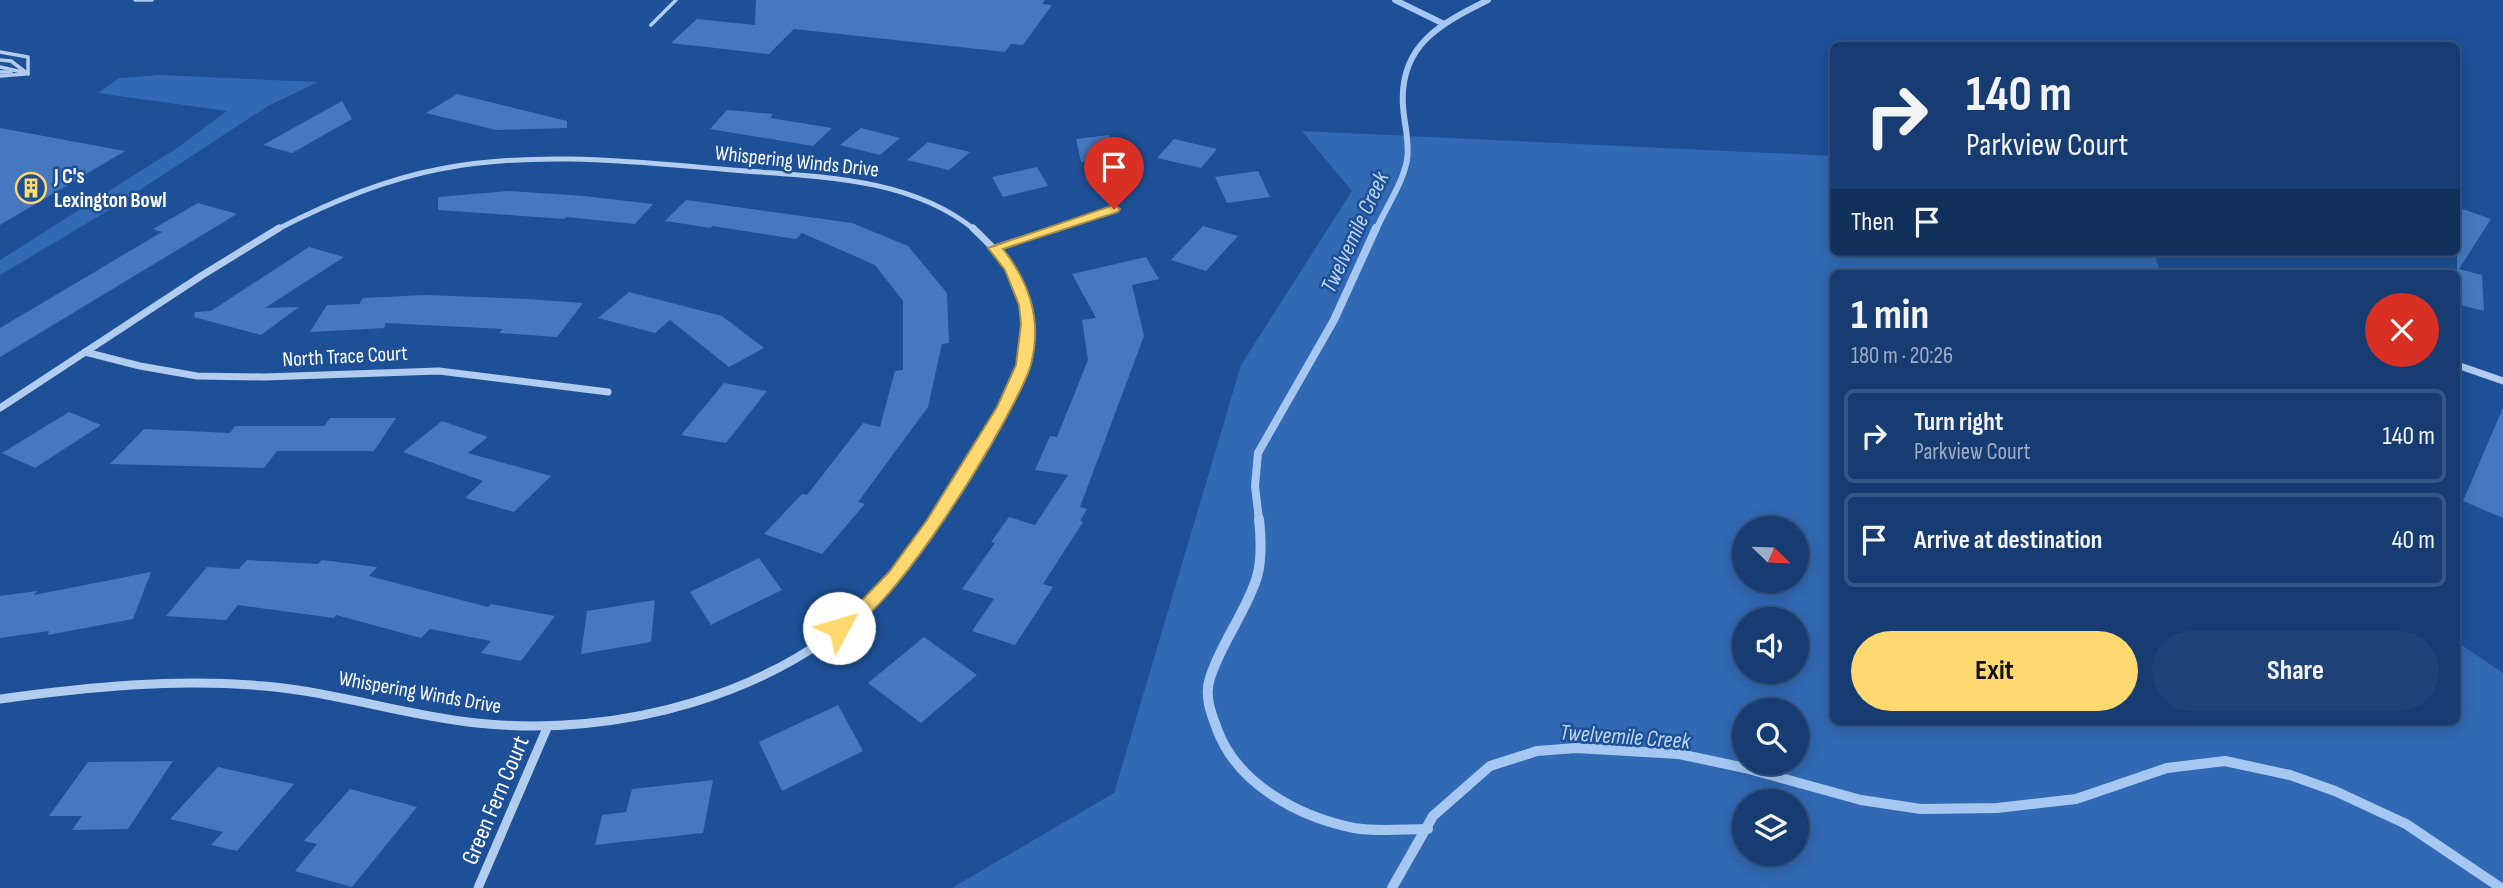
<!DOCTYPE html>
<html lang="en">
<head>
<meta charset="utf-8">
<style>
	body { margin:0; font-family:"Sofia Sans Condensed",sans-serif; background:#1f4376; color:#f1f3f6; height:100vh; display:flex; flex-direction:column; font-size:26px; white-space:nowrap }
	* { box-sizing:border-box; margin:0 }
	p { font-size:23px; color:#9eadc3 }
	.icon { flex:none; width:38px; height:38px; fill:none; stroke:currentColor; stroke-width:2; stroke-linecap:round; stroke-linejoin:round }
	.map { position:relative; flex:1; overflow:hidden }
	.panel { position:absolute; left:1830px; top:270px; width:630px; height:455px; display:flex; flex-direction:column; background:#163c71; border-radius:10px; box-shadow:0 4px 18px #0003,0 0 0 2px #355684 }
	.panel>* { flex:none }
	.hud { position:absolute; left:1830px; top:42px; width:630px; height:214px; border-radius:10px; box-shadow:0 4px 18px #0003,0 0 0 2px #355684; background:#163c71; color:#f1f3f6; overflow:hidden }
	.needle { width:46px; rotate:113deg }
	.buttons { position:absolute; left:1732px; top:516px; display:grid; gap:14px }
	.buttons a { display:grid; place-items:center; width:77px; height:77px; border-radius:50%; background:#163c71; box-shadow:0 4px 18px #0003,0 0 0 2px #355684; font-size:35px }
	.pin { position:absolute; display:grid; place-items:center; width:60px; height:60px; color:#fff; margin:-72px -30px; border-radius:50% 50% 50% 0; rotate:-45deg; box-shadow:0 0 7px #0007 }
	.pin .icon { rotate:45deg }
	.me { position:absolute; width:77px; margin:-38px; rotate:51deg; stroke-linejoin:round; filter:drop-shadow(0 0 5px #0008) }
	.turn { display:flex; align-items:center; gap:24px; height:147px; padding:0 21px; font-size:32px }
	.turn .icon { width:91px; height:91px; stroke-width:2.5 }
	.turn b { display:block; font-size:49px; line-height:60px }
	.then { display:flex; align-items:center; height:66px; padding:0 21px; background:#0003; gap:14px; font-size:26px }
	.round { display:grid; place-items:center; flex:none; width:74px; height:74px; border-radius:37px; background:#1f4376 }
	.overview { display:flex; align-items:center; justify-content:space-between; height:119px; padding:0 21px }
	h1 { font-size:42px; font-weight:700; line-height:52px }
	.button { display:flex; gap:14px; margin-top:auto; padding:14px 21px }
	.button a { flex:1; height:80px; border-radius:42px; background:#ffd970; color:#111; font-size:28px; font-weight:700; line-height:80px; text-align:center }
	.button a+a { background:#1f4376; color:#f1f3f6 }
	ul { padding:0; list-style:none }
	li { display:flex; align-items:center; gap:21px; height:94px; margin:0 14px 10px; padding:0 7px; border:4px solid #355684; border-radius:10px }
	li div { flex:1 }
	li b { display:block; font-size:26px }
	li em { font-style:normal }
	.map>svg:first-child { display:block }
</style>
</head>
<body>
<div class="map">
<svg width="2503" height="888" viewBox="0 0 2503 888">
	<rect width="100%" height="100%" fill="#1d5097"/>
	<!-- green -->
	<g fill="#3169b4" fill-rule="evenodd">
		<path d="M 159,75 L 318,82 L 268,106 L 111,209 L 0,275 L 0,260 L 177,148 L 227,111 L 98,93 L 119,78 Z"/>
		<path d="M 1302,131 L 1834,156 L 1834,252 L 2158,252 L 2155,254 L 2160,273 L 1834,273 L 1834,721 L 2457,721 L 2457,642 L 2503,673 L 2503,888 L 952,888 L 1114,793 L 1241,365 L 1352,191 ZM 1745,528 L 1797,528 L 1797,581 L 1745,581 ZM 1745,620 L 1797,620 L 1797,672 L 1745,672 ZM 1745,710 L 1797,710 L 1797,763 L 1745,763 ZM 1745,802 L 1797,802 L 1797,854 L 1745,854 Z"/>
	</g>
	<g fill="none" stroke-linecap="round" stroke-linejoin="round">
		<!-- stream-far2 -->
		<g stroke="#a5c7f1" stroke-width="6">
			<path d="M 1395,0 L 1442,23"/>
			<path d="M 1376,230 C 1385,209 1403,183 1407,160 C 1410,142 1404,124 1403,106 C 1399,45 1440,24 1488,0"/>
		</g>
		<!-- stream-far1 -->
		<path stroke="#a5c7f1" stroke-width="8" d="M 1259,520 L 1255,486 L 1258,453 L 1334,320 L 1376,228"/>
		<!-- stream -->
		<g stroke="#a5c7f1" stroke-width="10">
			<path d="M 1259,519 C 1261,537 1262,559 1257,577 C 1246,612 1221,643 1210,678 C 1204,696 1211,713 1217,729 C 1237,784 1299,817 1354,828 C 1377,832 1404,829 1428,829"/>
			<path d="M 1392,888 L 1433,816 L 1490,766 L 1537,751 L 1576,748 L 1679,754 L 1745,768 L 1861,800 L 1921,809 L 1997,808 L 2076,799 L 2167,768 L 2225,761 L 2290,775 L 2335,791 L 2406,824 L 2501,888"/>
		</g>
	</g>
	<!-- building -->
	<g fill="#4578be">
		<path d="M 756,0 L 1045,0 L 1042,4 L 1052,5 L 1023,45 L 1011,44 L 1005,52 L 794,29 L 769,54 L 671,43 L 697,19 L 755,25 Z"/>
		<path d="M 457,94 L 567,121 L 567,128 L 496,130 L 426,113 Z"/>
		<path d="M 342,101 L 352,119 L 292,153 L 263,145 Z"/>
		<path d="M 727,110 L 773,114 L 770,118 L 832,128 L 813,146 L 710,129 Z"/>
		<path d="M 0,128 L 125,151 L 0,225 Z"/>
		<path d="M 861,128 L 900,138 L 880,155 L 840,145 Z"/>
		<path d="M 1109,135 L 1115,158 L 1081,162 L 1076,139 Z"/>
		<path d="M 1174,139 L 1217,149 L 1201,168 L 1157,158 Z"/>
		<path d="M 928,142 L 970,152 L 949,170 L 907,160 Z"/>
		<path d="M 1037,167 L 1048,186 L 1003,197 L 992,177 Z"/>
		<path d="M 1258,171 L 1270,197 L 1227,203 L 1215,177 Z"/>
		<path d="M 509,191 L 584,196 L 653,204 L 635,224 L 566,217 L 565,219 L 438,210 L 438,197 Z"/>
		<path d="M 686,200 L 852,223 L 908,246 L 947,293 L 949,343 L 942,344 L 928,407 L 858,502 L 865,504 L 822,554 L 764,534 L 802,494 L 807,495 L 863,423 L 880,427 L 895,371 L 903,370 L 903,301 L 875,265 L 802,233 L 796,239 L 712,226 L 711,228 L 665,221 Z"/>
		<path d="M 198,203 L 237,214 L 0,357 L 0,328 L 162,232 L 153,229 Z"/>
		<path d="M 2457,207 L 2491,219 L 2459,269 L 2482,275 L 2484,311 L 2457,304 Z"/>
		<path d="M 1203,226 L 1238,236 L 1206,271 L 1171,260 Z"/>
		<path d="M 309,247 L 344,257 L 265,308 L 299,307 L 261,335 L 194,317 L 195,312 L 211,311 Z"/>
		<path d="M 1146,257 L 1159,279 L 1132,285 L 1144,336 L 1080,507 L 1087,509 L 1080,521 L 1083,522 L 1043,584 L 1053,587 L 1015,645 L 972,631 L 994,599 L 962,589 L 995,543 L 991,542 L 1009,517 L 1035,525 L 1068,475 L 1035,470 L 1050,436 L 1057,437 L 1088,360 L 1082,320 L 1096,318 L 1072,274 Z"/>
		<path d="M 629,292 L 722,316 L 764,348 L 729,367 L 670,320 L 655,333 L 598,318 Z"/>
		<path d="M 426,295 L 527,299 L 583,303 L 557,337 L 499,333 L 503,329 L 386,323 L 384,328 L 310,332 L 327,305 L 359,304 L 363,298 Z"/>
		<path d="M 724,383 L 767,391 L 726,443 L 681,435 Z"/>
		<path d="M 2503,408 L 2503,518 L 2463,501 Z"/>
		<path d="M 69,412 L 101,425 L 35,468 L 2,453 Z"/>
		<path d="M 330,418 L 396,418 L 374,451 L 277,451 L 264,468 L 110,464 L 144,429 L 230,433 L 235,426 L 324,426 Z"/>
		<path d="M 442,421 L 488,437 L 468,453 L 551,476 L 514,512 L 465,498 L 483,481 L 403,452 Z"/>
		<path d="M 759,558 L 782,590 L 711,625 L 690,592 Z"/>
		<path d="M 247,560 L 318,564 L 322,560 L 377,567 L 369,576 L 488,607 L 491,604 L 555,616 L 521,661 L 481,653 L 491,641 L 430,629 L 421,638 L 336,615 L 334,618 L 238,605 L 226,620 L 166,616 L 207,567 L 239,569 Z"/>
		<path d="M 151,572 L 133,619 L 48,635 L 49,631 L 0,638 L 0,596 L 37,591 L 34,595 Z"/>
		<path d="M 655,600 L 651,642 L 581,654 L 587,611 Z"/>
		<path d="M 924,637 L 977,675 L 921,723 L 868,683 Z"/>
		<path d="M 838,705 L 863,751 L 782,791 L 759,742 Z"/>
		<path d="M 173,761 L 128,829 L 72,830 L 82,816 L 49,816 L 88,762 Z"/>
		<path d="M 218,767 L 294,784 L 237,851 L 211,845 L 223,832 L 170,819 Z"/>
		<path d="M 713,780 L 703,833 L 595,845 L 602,815 L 626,812 L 632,789 Z"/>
		<path d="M 350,789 L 417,807 L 352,887 L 295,871 L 317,844 L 304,841 Z"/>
	</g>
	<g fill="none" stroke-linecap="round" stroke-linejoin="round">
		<!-- service -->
		<g stroke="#b1ccef" stroke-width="3.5">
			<path d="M 135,0 L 152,0"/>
			<path d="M 651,25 L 676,0"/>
			<path d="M 0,52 L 28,57 L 28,74"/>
			<path d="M 0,60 L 11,61 L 28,74"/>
			<path d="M 0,67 L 22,72"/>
			<path d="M 0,72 L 11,72"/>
			<path d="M 0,76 L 25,74"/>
		</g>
		<!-- minor-far2 -->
		<g stroke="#b1ccef" stroke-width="5">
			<path d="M 276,230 C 328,203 382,180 440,169 C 533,151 627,161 721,169 C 805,177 905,173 975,230"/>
			<path d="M 1050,230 L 1114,209"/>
		</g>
		<!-- minor-far1 -->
		<g stroke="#b1ccef" stroke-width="7">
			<path d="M 995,248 L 1056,228"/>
			<path d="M 85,352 L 140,366 L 197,376 L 264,377 L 439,371 L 608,392"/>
			<path d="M 2457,365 L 2503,381"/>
			<path d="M 0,408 L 201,276 L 279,228"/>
			<path d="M 934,520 C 975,455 1056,364 1017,282 C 1007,260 990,245 973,228"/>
		</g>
		<!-- minor -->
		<g stroke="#b1ccef" stroke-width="9">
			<path d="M 0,699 C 88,687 175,678 264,686 C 336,692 406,716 477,723 C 618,738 781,696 882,591 C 902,569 919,544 935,519"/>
			<path d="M 478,888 L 547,728"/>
		</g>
	</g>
	<!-- route -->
	<path fill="#ffd970" stroke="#a68d49" stroke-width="2" d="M 1114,205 L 1120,209 L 1118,212 L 1003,249 C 1030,283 1042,322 1031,364 C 1020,407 876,647 832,633 L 830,628 L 832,623 L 865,597 L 889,572 L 927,520 L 997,407 L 1016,365 L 1021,324 L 1019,305 L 1005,270 L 988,248 Z"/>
	<!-- icons -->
	<defs>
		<g id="building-ring" transform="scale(1.575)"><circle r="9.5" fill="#1d5097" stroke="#ffd970" stroke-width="1.5"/><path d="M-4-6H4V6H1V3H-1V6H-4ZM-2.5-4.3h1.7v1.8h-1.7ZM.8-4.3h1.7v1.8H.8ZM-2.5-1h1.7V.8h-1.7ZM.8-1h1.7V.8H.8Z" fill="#ffd970"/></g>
	</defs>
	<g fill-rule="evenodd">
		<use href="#building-ring" x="31" y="188"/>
	</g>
	<g text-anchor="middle" stroke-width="5" stroke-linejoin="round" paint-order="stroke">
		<!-- street labels -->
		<g font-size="21" fill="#fff" stroke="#1d5097">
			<text transform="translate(797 161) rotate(6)" y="7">Whispering Winds Drive</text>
			<text transform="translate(345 356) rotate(-3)" y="7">North Trace Court</text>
			<text transform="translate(420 692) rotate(10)" y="7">Whispering Winds Drive</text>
		</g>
		<!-- poi labels -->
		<g font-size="21" font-weight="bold" fill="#fff" stroke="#1d5097" text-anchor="start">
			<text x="54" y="183">J C's<tspan x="54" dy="24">Lexington Bowl</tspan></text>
		</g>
		<!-- water labels -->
		<g font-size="23" font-style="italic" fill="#bed6f6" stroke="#1d5097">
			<text transform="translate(1354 232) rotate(-65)" y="8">Twelvemile Creek</text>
			<text transform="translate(1625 736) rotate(4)" y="8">Twelvemile Creek</text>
		</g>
		<!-- near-street labels -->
		<g font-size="24" fill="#fff" stroke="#1d5097">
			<text transform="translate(495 800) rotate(-67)" y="8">Green Fern Court</text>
		</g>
	</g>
</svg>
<div class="buttons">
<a><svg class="needle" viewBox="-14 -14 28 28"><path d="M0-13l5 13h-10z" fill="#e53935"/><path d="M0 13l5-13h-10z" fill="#9eadc3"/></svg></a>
<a><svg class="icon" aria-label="sound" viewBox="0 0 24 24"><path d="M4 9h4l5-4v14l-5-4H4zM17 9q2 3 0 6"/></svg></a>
<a><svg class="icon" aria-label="search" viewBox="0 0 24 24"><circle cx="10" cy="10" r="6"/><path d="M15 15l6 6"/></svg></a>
<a><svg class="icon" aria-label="layers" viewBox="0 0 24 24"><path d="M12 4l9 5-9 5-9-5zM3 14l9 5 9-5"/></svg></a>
</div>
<div class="pin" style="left:1114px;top:209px;background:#d93025"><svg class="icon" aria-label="arrive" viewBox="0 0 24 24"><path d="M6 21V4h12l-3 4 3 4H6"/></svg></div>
<svg class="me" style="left:839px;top:628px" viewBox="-20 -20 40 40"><circle r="19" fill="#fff"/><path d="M0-13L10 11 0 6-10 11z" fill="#ffd970"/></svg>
<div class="hud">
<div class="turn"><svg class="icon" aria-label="right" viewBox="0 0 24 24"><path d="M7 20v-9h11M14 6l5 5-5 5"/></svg><div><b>140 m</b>Parkview Court</div></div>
<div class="then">Then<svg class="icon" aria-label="arrive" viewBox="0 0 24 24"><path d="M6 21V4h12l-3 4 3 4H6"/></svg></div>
</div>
<section class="panel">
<div class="overview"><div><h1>1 min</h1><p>180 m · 20:26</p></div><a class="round" style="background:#d93025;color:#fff"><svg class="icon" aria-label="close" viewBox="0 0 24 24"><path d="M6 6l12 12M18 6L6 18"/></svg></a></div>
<ul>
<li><svg class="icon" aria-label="right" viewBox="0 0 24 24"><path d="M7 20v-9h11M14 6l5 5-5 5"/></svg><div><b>Turn right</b><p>Parkview Court</p></div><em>140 m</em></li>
<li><svg class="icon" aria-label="arrive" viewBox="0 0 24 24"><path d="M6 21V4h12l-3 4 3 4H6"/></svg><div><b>Arrive at destination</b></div><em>40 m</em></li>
</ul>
<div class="button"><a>Exit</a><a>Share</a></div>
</section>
</div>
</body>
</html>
